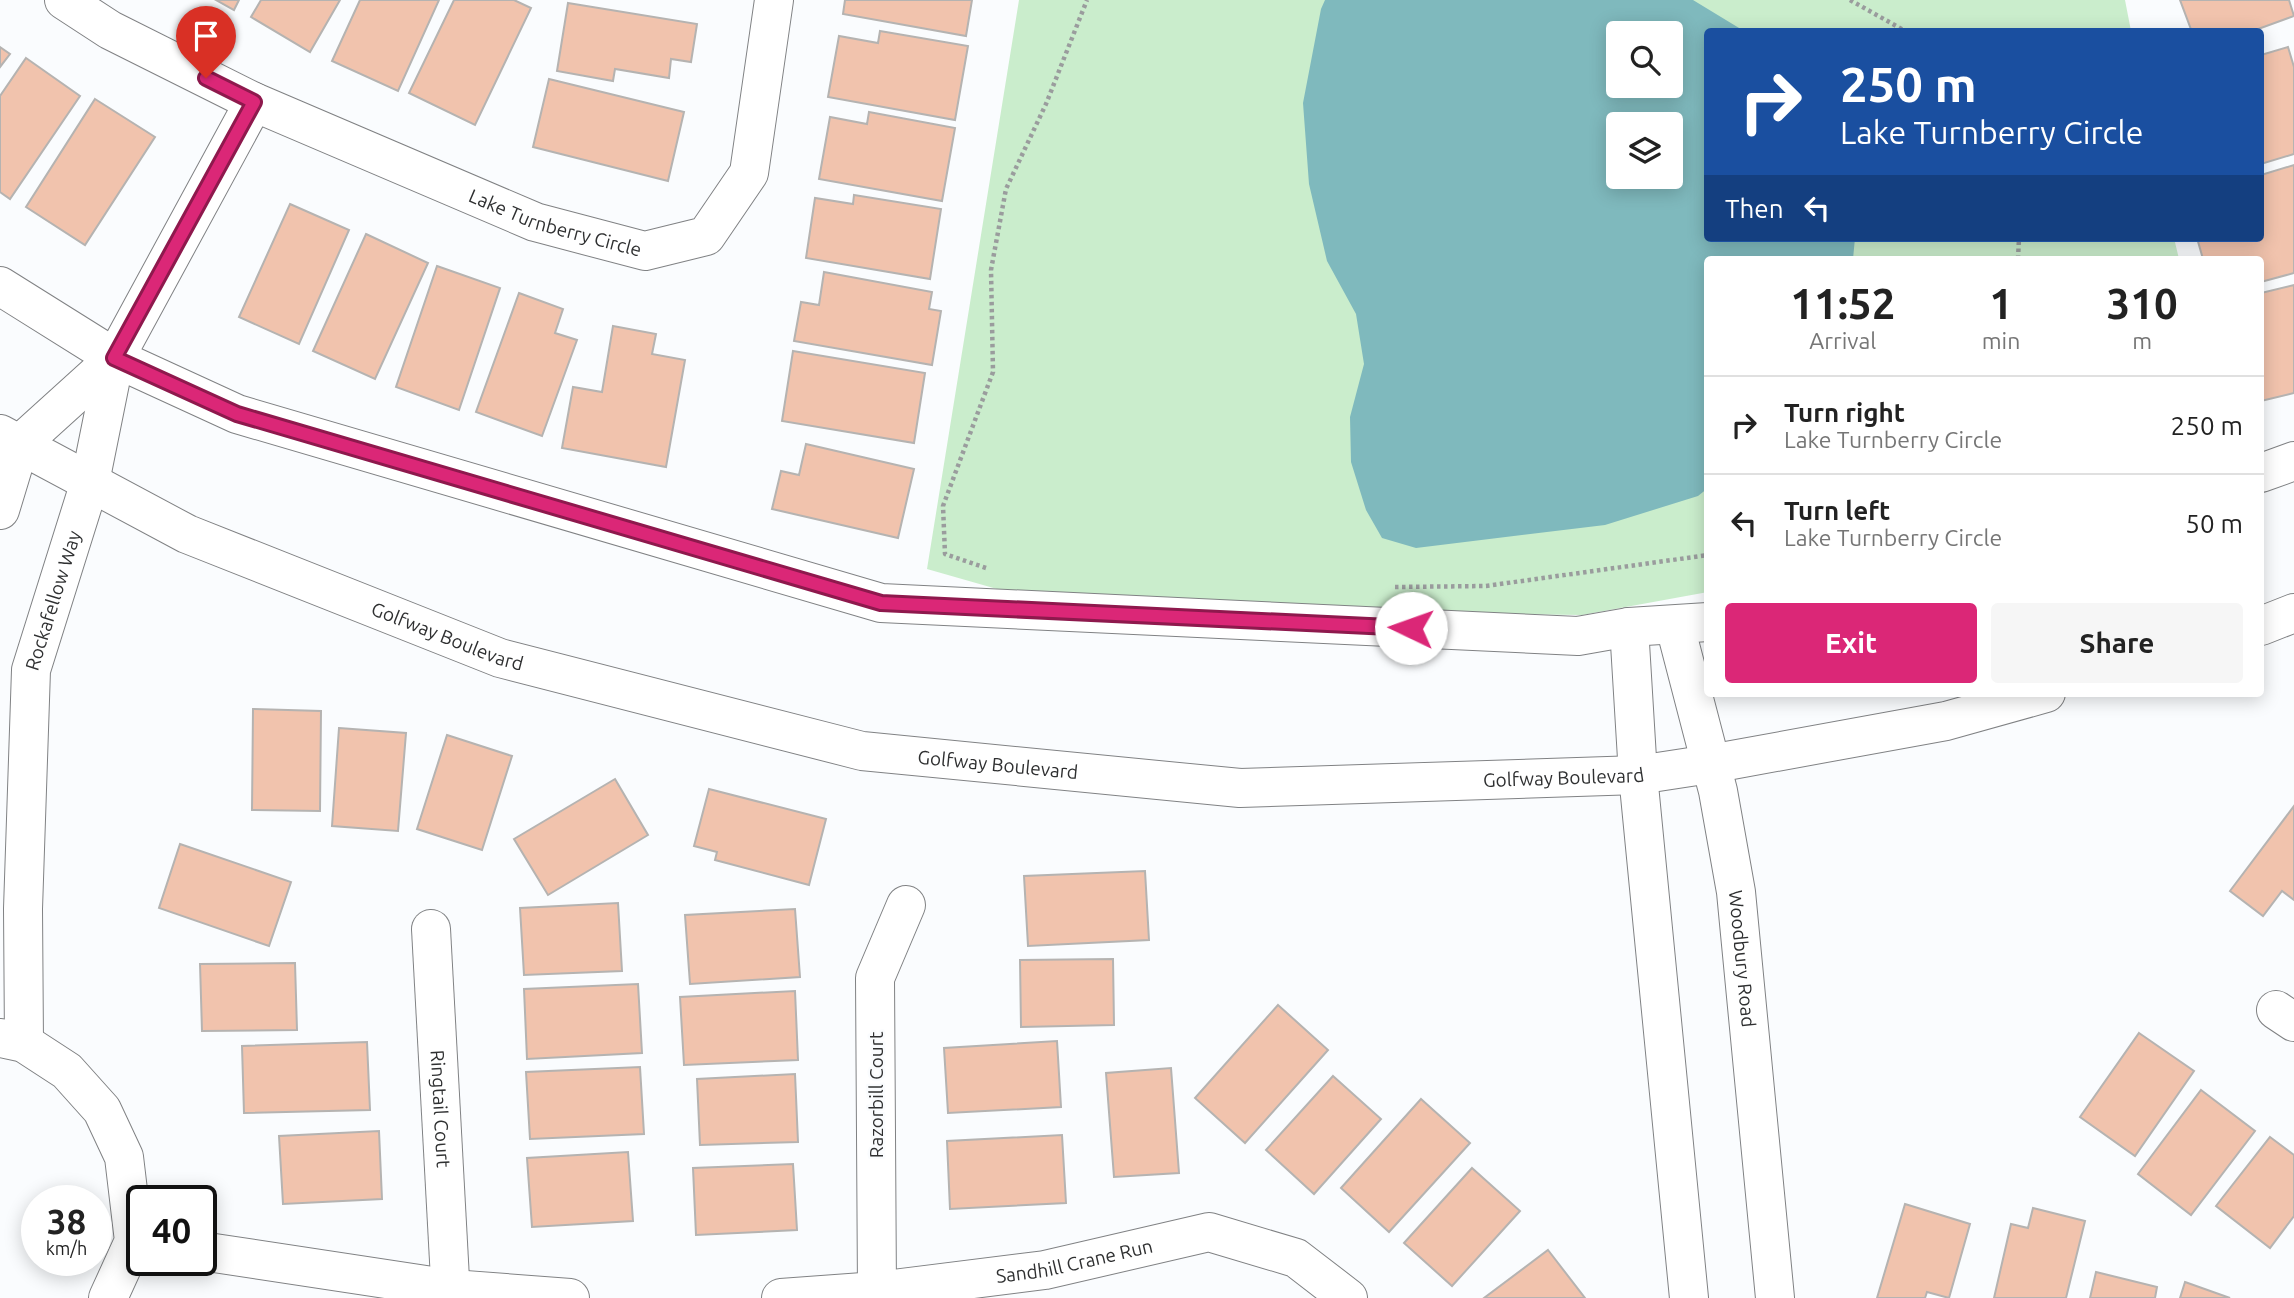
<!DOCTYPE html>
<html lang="en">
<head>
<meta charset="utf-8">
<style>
	body { margin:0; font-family:Ubuntu,sans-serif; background:#f6f6f6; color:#222; height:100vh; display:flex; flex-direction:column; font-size:26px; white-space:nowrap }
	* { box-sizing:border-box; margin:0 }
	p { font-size:23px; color:#767676 }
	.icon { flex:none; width:38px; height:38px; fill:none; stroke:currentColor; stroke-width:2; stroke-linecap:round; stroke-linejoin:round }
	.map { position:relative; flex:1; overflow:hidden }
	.side { position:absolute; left:1704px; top:256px; width:560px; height:441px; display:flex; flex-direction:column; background:#fff; border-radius:7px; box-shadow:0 4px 18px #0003 }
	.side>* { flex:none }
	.guide { position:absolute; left:1704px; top:28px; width:560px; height:214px; border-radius:7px; box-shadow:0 4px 18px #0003; background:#1a4fa0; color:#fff; overflow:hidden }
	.tools { position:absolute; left:1606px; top:21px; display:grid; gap:14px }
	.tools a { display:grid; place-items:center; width:77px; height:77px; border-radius:7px; background:#fff; box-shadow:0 4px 18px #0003; font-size:35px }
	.speed { position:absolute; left:21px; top:1185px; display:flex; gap:14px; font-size:35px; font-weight:700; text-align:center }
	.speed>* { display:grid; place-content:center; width:91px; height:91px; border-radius:50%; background:#fff; box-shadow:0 4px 18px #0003; line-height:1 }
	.speed small { font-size:18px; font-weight:400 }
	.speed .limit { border:4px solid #111; border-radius:10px; background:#fff; color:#111 }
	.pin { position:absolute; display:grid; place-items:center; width:60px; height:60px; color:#fff; margin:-72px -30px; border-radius:50% 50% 50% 0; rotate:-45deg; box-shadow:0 0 7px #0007 }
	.pin .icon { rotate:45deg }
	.me { position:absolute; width:77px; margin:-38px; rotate:273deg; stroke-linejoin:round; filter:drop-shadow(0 0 5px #0008) }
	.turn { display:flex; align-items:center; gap:24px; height:147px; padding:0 21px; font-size:32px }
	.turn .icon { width:91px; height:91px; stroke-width:2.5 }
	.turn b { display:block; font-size:49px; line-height:60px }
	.then { display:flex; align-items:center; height:66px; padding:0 21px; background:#0003; gap:14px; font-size:26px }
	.eta { display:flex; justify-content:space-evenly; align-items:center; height:119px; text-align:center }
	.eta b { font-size:42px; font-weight:700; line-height:49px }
	.primary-button { display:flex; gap:14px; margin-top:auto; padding:14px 21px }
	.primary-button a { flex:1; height:80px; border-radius:7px; background:#db2777; color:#fff; font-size:28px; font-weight:700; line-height:80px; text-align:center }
	.primary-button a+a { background:#f6f6f6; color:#222 }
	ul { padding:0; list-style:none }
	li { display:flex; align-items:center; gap:21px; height:98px; padding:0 21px; border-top:2px solid #e0e0e0 }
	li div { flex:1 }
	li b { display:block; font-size:26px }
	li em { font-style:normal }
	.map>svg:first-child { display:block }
</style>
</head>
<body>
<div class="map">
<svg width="2294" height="1298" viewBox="0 0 2294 1298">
	<rect width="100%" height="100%" fill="#fafcfe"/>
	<!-- green -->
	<path fill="#caedcc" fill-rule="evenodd" d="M 1019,0 L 2125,0 L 2131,31 L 1708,32 L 1708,238 L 2174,238 L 2179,259 L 1708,259 L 1708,592 L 1582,615 L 1063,608 L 927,569 ZM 1619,33 L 1671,33 L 1671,86 L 1619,86 ZM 1619,124 L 1671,124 L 1671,177 L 1619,177 Z"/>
	<!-- water -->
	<path fill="#7fb9bd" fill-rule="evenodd" d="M 1325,0 L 1693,0 L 1744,31 L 1708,32 L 1708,238 L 1855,238 L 1853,259 L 1708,259 L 1708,488 L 1698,496 L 1605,525 L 1416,548 L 1382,538 L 1366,510 L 1351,462 L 1350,417 L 1364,364 L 1356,314 L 1327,261 L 1309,184 L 1303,103 L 1321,9 ZM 1619,33 L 1671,33 L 1671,86 L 1619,86 ZM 1619,124 L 1671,124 L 1671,177 L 1619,177 Z"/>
	<!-- building -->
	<g fill="#f1c3ad" stroke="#b5b3b1" stroke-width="2">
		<path d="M 216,0 L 239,0 L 234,10 Z"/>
		<path d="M 261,0 L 340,0 L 310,52 L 251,17 Z"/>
		<path d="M 360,0 L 439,0 L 398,91 L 332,61 Z"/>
		<path d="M 454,0 L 514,0 L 531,8 L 475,125 L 409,93 Z"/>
		<path d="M 845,0 L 972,0 L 966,36 L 843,14 Z"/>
		<path d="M 2180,0 L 2289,0 L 2294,16 L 2250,32 L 2192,32 Z"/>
		<path d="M 568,3 L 697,24 L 691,62 L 671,59 L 669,78 L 615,69 L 613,81 L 557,71 Z"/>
		<path d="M 880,31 L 968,46 L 955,120 L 828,97 L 839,36 L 878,43 Z"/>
		<path d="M 0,47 L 10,54 L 0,67 Z"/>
		<path d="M 2288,47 L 2294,67 L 2294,154 L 2261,164 L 2261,55 Z"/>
		<path d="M 26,58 L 80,96 L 10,199 L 0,192 L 0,96 Z"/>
		<path d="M 549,79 L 684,112 L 668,181 L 533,147 Z"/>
		<path d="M 95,99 L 155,137 L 85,245 L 26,207 Z"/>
		<path d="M 869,112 L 955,128 L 942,201 L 819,179 L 830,117 L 867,124 Z"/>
		<path d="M 2294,165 L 2294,273 L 2261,282 L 2261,259 L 2203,259 L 2197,238 L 2261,238 L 2261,175 Z"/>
		<path d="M 854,195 L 941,209 L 930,279 L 806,258 L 815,198 L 853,204 Z"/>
		<path d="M 290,204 L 349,230 L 299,344 L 239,317 Z"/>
		<path d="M 366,234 L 428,263 L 375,379 L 313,351 Z"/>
		<path d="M 437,266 L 500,288 L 459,410 L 396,387 Z"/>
		<path d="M 824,272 L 932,292 L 929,309 L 941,311 L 932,365 L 794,341 L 801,302 L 819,305 Z"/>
		<path d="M 2294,285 L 2294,393 L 2261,401 L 2261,293 Z"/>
		<path d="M 519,293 L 563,309 L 555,333 L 577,340 L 542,436 L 476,412 Z"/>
		<path d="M 613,326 L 656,334 L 652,354 L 685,360 L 666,467 L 562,448 L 573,387 L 602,392 Z"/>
		<path d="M 793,351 L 925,373 L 914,443 L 782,421 Z"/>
		<path d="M 806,444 L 914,469 L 898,538 L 772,509 L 781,471 L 799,475 Z"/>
		<path d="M 253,709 L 321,711 L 320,811 L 252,810 Z"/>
		<path d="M 339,728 L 406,733 L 398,831 L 332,826 Z"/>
		<path d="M 447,735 L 512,756 L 482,850 L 417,829 Z"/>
		<path d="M 615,779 L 648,835 L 548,895 L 514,839 Z"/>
		<path d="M 709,789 L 826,819 L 809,885 L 715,860 L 717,852 L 694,846 Z"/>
		<path d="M 2294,806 L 2294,900 L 2282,891 L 2263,916 L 2230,891 Z"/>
		<path d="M 180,844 L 291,882 L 269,946 L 159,908 Z"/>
		<path d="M 1145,871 L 1149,940 L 1028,946 L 1024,876 Z"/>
		<path d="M 618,903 L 622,971 L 524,975 L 520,908 Z"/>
		<path d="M 795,909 L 800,977 L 690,984 L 685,915 Z"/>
		<path d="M 1113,959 L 1114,1025 L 1021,1027 L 1020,960 Z"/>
		<path d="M 295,963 L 297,1030 L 202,1031 L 200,964 Z"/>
		<path d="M 638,984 L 642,1053 L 527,1059 L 524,989 Z"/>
		<path d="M 795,991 L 798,1060 L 684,1065 L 680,997 Z"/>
		<path d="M 1278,1005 L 1328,1050 L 1245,1143 L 1195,1098 Z"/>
		<path d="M 2139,1033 L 2194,1071 L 2135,1156 L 2080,1117 Z"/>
		<path d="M 1057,1041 L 1061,1107 L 948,1113 L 944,1048 Z"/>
		<path d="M 367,1042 L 370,1110 L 244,1113 L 242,1046 Z"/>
		<path d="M 640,1067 L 644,1134 L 530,1139 L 526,1072 Z"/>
		<path d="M 1171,1068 L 1179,1173 L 1114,1177 L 1106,1073 Z"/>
		<path d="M 795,1074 L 798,1142 L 700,1145 L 697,1079 Z"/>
		<path d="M 1333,1076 L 1381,1119 L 1314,1194 L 1266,1150 Z"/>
		<path d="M 2201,1090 L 2255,1131 L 2191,1215 L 2138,1174 Z"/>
		<path d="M 1421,1099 L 1470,1143 L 1389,1232 L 1341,1188 Z"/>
		<path d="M 379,1131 L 382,1199 L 283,1204 L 279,1136 Z"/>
		<path d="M 1062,1135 L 1066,1203 L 950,1209 L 947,1141 Z"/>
		<path d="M 2270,1137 L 2294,1155 L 2294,1216 L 2270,1248 L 2216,1206 Z"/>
		<path d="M 628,1152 L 633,1221 L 532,1227 L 527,1158 Z"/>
		<path d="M 793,1164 L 797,1230 L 696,1235 L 693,1168 Z"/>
		<path d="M 1472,1168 L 1520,1211 L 1452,1286 L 1404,1243 Z"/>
		<path d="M 1905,1204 L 1970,1224 L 1949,1298 L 1927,1292 L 1925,1298 L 1877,1298 Z"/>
		<path d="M 2033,1208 L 2085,1221 L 2066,1298 L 1994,1298 L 2011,1224 L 2028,1228 Z"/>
		<path d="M 1548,1250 L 1585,1298 L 1484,1298 Z"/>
		<path d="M 2096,1272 L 2157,1287 L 2155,1298 L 2090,1298 Z"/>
		<path d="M 2185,1282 L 2230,1298 L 2180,1298 Z"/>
	</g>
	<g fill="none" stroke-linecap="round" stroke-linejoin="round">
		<!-- minor casing -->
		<g stroke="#808284" stroke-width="40">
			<g id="minor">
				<path id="s1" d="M 64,0 L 110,30 L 254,102 L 535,222 L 645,251 L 706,236 L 749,173 L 774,0"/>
				<path d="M 0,510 L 20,444 L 115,358"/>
				<path id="s2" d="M 431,929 L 451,1298"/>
				<path d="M 2276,1010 L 2294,1022"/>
				<path d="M 1,1038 L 24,1043 L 67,1071 L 102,1110 L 124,1157 L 134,1241 L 108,1298"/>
				<path id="s3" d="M 24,1043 L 23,909 L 31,670 L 90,482 L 115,358 L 254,102"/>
				<path d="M 201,1251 L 452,1289 L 570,1298"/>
				<path d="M 877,1291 L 875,978 L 906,905"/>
				<path id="s4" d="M 781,1298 L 877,1291 L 1045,1270 L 1209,1232 L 1296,1258 L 1348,1298"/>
			</g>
		</g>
		<!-- tertiary casing -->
		<g stroke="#808284" stroke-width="40">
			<g id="tertiary">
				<path d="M 0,286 L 115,358 L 237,414 L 881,603 L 1578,636 L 1629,627 L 1708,622"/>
				<path id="s5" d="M 0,434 L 187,534 L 500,658 L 862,751 L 1240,788 L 1638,775 L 1710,764 L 1946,721 L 2046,693"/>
				<path d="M 2261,473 L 2294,461"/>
				<path id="s6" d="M 1675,626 L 1718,791 L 1736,892 L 1775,1298"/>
				<path d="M 2261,626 L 2294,613"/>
				<path d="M 1629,627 L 1638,775 L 1689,1298"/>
			</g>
		</g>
		<!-- path -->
		<g stroke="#9a9c9d" stroke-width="4.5" stroke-dasharray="3.5 3.5" stroke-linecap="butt">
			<path d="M 1850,0 L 1907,32"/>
			<path d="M 2018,259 L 2019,238"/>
			<path d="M 986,568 L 945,554 L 943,506 L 993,372 L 991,270 L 1006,189 L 1046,104 L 1087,0"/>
			<path d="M 1395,587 L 1486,586 L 1708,555"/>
		</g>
		<!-- minor -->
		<use href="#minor" stroke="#fff" stroke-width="38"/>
		<!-- tertiary -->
		<use href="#tertiary" stroke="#fff" stroke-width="38"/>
	</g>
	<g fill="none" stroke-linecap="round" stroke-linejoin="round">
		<!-- route casing -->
		<g stroke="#8e194d" stroke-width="18">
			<path id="route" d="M 206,78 L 254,102 L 114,358 L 237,414 L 881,603 L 1411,628"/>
		</g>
		<!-- route -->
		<use href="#route" stroke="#db2777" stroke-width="12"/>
	</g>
	<g text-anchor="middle" stroke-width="5" stroke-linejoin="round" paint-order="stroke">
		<!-- street labels -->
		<g font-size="19" fill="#2f3031" stroke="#fafcfe">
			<text dy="7" stroke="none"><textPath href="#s1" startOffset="541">Lake Turnberry Circle</textPath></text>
			<text dy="7" stroke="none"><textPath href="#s3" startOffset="446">Rockafellow Way</textPath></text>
			<text dy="7" stroke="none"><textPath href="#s5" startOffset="492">Golfway Boulevard</textPath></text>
			<text dy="7" stroke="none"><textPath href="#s5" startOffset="1059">Golfway Boulevard</textPath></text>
			<text dy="7" stroke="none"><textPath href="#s5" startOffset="1626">Golfway Boulevard</textPath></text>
			<text dy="7" stroke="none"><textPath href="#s6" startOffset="340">Woodbury Road</textPath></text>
			<text transform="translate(876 1095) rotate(-90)" y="7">Razorbill Court</text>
			<text dy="7" stroke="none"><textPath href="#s2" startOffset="180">Ringtail Court</textPath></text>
			<text dy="7" stroke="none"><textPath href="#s4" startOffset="296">Sandhill Crane Run</textPath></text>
		</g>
	</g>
</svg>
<div class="tools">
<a><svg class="icon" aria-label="search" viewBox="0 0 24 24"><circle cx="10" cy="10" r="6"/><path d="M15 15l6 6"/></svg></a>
<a><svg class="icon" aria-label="layers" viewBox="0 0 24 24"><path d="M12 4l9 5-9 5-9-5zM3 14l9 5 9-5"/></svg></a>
</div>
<div class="speed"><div>38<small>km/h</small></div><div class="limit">40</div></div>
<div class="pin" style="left:206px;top:78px;background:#d93025"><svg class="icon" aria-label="arrive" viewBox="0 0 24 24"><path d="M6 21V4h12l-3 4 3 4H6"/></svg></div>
<svg class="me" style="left:1411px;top:628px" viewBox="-20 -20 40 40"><circle r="19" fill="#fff"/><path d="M0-13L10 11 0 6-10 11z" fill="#db2777"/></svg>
<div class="guide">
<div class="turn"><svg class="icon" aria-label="right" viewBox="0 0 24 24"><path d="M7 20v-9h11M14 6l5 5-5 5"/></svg><div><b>250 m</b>Lake Turnberry Circle</div></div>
<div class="then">Then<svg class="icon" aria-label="left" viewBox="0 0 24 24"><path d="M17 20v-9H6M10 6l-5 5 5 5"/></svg></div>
</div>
<section class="side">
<div class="eta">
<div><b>11:52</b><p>Arrival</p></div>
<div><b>1</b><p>min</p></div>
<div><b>310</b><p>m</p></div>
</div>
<ul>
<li><svg class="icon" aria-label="right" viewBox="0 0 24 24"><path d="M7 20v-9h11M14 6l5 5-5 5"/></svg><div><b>Turn right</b><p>Lake Turnberry Circle</p></div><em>250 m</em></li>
<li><svg class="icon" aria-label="left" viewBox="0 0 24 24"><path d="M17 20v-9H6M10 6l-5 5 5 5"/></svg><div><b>Turn left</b><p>Lake Turnberry Circle</p></div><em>50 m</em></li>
</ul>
<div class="primary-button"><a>Exit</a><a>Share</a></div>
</section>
</div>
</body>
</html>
